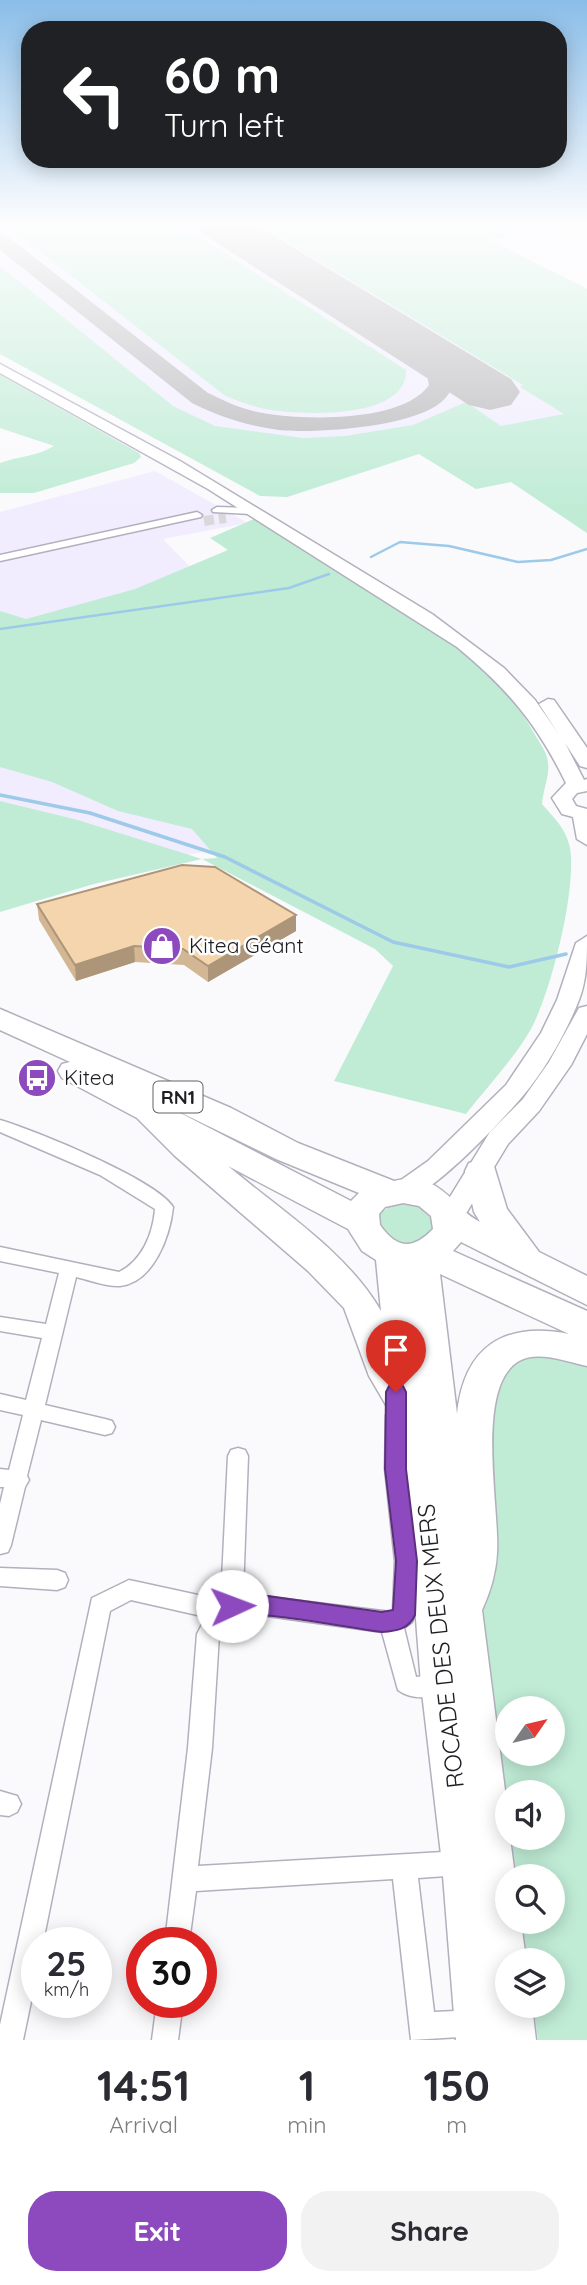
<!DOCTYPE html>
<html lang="en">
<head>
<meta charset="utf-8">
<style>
	body { margin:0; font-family:Quicksand,sans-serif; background:#f2f2f3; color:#2b2b33; height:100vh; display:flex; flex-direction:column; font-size:26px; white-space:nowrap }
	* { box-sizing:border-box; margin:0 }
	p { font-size:23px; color:#7c7c81 }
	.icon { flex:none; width:38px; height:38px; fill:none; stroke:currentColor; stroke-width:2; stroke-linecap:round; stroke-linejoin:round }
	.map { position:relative; height:2040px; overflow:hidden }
	.sheet { display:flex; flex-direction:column; background:#fff; flex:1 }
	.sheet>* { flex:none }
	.top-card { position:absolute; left:21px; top:21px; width:546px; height:147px; border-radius:28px; box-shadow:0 4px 18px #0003; background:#202124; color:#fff; overflow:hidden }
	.needle { width:46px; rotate:56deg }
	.buttons { position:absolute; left:495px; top:1696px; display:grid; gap:14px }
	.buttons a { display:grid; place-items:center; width:70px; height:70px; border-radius:50%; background:#fff; box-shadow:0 4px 18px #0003; font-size:35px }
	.speed { position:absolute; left:21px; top:1927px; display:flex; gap:14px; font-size:35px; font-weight:700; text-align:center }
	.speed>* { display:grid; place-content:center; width:91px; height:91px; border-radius:50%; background:#fff; box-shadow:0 4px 18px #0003; line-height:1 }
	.speed small { font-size:18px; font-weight:400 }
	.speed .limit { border:10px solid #d22; background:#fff; color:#111 }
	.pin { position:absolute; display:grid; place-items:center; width:60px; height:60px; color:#fff; margin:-72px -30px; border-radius:50% 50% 50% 0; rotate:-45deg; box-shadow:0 0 7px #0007 }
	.pin .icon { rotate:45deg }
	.me { position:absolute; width:77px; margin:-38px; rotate:88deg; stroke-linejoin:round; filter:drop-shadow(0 0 5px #0008) }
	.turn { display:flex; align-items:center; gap:24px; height:147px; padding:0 28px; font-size:32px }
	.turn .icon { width:91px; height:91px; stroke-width:2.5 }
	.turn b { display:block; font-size:49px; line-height:60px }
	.eta { display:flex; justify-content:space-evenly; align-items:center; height:119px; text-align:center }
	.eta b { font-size:42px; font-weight:700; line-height:49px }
	.primary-button { display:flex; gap:14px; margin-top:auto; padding:14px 28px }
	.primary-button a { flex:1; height:80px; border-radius:28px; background:#8d4abe; color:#fff; font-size:28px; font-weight:700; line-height:80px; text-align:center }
	.primary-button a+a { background:#f2f2f3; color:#2b2b33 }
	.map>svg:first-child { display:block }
</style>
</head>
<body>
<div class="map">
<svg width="587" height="2040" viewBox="0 0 587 2040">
	<rect width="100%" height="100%" fill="#fafafd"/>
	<!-- built -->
	<g fill="#f1edfe">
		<path d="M 0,222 L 582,222 L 497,243 L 587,289 L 587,533 L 511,482 L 476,489 L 419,454 L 287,497 L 0,334 Z"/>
		<path d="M 155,471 L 248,523 L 163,539 L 197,574 L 358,815 L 188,855 L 0,907 L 0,512 Z"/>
	</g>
	<!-- green -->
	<g fill="#c0ecd6" fill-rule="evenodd">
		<path d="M 2,222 L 176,222 L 406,370 C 407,421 298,415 265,409 C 251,406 237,401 224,395 Z"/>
		<path d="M 254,222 L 566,222 L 487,241 L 496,243 L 587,289 L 587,533 L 511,482 L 476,489 L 419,454 L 287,497 L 260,496 L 0,354 L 0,266 L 173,406 L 215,426 L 303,438 L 345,436 L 413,425 L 466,402 L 501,426 L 564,414 L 520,387 L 523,385 Z"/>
		<path d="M 0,375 L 139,453 L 141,457 L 134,463 L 34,493 L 0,493 L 0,463 C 19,456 38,456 54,446 L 0,428 Z"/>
		<path d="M 254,519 C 348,583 478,630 534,733 C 539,742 547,752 548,762 C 550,775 543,790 542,804 C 554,818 566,828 570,848 C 577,889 551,992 531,1029 C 514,1059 487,1087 466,1114 L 334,1081 L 393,966 L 375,949 L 202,859 L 94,884 L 0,912 L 0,801 L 78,820 L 202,859 L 217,858 L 192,829 L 118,811 L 52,782 L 0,767 L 0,611 L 26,619 L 135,589 L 228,550 L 210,538 Z"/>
		<path d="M 405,1204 L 417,1206 L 433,1220 L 434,1230 L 422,1245 L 385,1243 L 375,1217 L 392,1205 Z"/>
		<path d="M 527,1345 L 587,1365 L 587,2040 L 538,2040 L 533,2006 L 553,2006 L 553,1960 L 527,1960 L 522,1922 L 553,1922 L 553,1876 L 516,1876 L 511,1838 L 553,1838 L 553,1792 L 508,1792 L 507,1815 L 481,1623 L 493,1555 L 489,1416 L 507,1372 ZM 508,1708 L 553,1708 L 553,1754 L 508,1754 Z"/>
	</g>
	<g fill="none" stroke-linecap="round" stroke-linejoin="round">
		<!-- stream-far1 -->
		<g stroke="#9dcae8" stroke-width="2.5">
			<path d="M 371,557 L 400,542 L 449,546 L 518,562 L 551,560 L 587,549"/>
			<path d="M 0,629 L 289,588 L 329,574"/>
		</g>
		<!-- stream -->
		<path stroke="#9dcae8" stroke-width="3.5" d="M 0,795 L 90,813 L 225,857 L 393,942 L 509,967 L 566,954"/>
		<!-- taxiway -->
		<path fill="#b9b9bc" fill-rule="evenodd" d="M 0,234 L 7,236 L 208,393 C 223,400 237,407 253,411 C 295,421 402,424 429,385 L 426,371 L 401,343 L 412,336 C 425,340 436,353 444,364 C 490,427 310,434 279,430 C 248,426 219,417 192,403 L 0,250 Z"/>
		<!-- runway -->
		<path fill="#b9b9bc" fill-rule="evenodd" d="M 193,222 L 251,222 L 511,379 L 520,392 L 511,405 L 490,410 L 469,405 L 200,232 Z"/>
		<!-- street-tunnel -->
		<path stroke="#d9d9dc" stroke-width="10" stroke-dasharray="10 5" stroke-linecap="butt" d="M 204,521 L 226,518"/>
		<!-- street casing -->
		<g stroke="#b3b0be" stroke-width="3">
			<g id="street">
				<path d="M 217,507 L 251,508 L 256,511 L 251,514 L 213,512 L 212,510 Z"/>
				<path d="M 197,512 L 202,515 L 201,517 L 0,561 L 0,555 Z"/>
				<path d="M 0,1120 C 34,1130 157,1180 173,1207 C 170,1236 154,1282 120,1286 C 107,1287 89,1280 76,1277 L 45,1405 L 105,1419 L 112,1421 L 115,1427 L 112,1433 L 105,1435 L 41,1420 L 27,1476 L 29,1480 L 25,1487 L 11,1545 L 8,1552 L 0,1554 L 0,1504 L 4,1487 L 0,1487 L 0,1469 L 9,1470 L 23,1415 L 0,1410 L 0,1394 L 26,1400 L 42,1338 L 0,1331 L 0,1317 L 46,1324 L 59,1273 L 0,1261 L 0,1247 L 119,1272 C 142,1261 153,1234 155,1209 L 100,1175 L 0,1132 Z"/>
				<path d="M 396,1407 L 403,1409 L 406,1415 L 405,1469 L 417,1561 L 415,1615 L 412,1622 L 404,1628 L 416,1677 L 440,1674 L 448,1677 L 451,1684 L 448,1691 C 431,1698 413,1701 398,1690 L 382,1632 L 246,1613 L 231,1621 L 219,1635 L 212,1748 L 198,1866 L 461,1851 L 470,1854 L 473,1863 L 470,1872 L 461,1875 L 418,1878 L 434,2012 L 476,2010 L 485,2014 L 489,2023 L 485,2032 L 476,2036 L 411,2040 L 393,1879 L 196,1891 L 189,1942 L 165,1942 L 188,1748 L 197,1634 L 206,1617 L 131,1600 L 110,1611 L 43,1942 L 37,1942 L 37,1973 L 23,2040 L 0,2040 L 0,2025 L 92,1598 L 129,1580 L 221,1600 L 228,1456 L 231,1450 L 238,1448 L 245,1450 L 248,1456 L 243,1594 L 391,1612 L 393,1610 L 395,1561 L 385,1469 L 386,1415 L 389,1409 Z"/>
				<path d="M 0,1568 L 57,1570 L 65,1573 L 68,1580 L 65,1587 L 57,1590 L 0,1586 Z"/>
				<path d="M 0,1791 L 17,1796 L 21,1804 L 17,1812 L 9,1816 L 0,1815 Z"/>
				<path d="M 157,2002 L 183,2002 L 178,2040 L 152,2040 Z"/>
			</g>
		</g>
		<!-- secondary casing -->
		<g stroke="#b3b0be" stroke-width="3">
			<g id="secondary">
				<path d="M 0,364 L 180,461 L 432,614 L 504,668 L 535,700 L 558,733 L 539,704 L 548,699 L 554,700 L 587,748 L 587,768 L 580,766 L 565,743 L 584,780 L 587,779 L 587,791 L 577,793 L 572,799 L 576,806 L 587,809 L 587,845 L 577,839 L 573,817 L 562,814 L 552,798 L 566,783 C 537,724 508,689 457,647 L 208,489 L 0,373 Z"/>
				<path d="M 587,936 C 587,959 587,979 579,1000 C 566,1033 545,1070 522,1097 C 499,1124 440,1186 410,1198 C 404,1200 400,1199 394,1197 L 390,1191 L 394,1185 L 428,1161 L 506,1085 L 541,1033 L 557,1000 L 576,943 Z"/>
				<path d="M 587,1006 L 587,1034 L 571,1065 L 539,1111 L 508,1144 L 459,1225 L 450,1227 L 441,1225 L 437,1218 L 490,1132 L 523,1099 L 549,1062 L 579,1008 Z"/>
			</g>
		</g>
		<!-- highway casing -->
		<g stroke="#b3b0be" stroke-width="3">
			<path id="highway" d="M 0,1009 L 231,1108 L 298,1143 L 394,1181 C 441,1170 451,1207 480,1222 L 474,1212 L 465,1171 L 469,1163 L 481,1159 L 493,1163 L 507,1209 L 539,1252 L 587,1276 L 587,1305 L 461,1242 L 453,1251 L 587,1311 L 587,1366 C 567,1362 538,1350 519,1361 C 474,1387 500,1509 497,1553 C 496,1573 490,1593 482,1610 L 508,1814 L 508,1838 L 510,1838 L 515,1876 L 508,1876 L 508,1922 L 521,1922 L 526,1960 L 508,1960 L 508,2006 L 532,2006 L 536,2040 L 456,2040 L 442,1863 L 421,1684 L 408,1515 L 393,1417 L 369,1376 L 344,1308 L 308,1271 L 175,1156 L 137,1118 L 62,1078 L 58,1071 L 62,1064 L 70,1062 L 0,1030 ZM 157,1101 L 276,1159 L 359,1193 L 351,1201 ZM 228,1166 L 348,1229 L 362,1251 L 376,1260 L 381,1311 C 347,1252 280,1210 228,1166 ZM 403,1203 L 419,1206 L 431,1216 L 433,1229 C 413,1250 397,1249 380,1225 L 379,1214 L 385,1207 ZM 440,1274 L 569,1334 C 504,1321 464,1347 457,1414 Z"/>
		</g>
		<!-- street -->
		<use href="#street" fill="#fff" fill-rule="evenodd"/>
		<!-- secondary -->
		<use href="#secondary" fill="#fff" fill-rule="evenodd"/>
		<!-- highway -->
		<use href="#highway" fill="#fff" fill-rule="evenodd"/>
	</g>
	<!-- wall -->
	<path fill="#d3b795" d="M 37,904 L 296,915 L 296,931 L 208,982 L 184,965 L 135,962 L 76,981 L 39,920 Z"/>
	<!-- shaded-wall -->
	<g fill="#ac9579">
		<path d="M 296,915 L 296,931 L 208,982 L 208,966 Z"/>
		<path d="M 134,946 L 135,962 L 76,981 L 75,965 Z"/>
	</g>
	<!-- building -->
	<path fill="#f5d5ad" stroke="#ac9579" stroke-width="2" d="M 182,865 L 215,867 L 296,915 L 208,966 L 183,949 L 134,946 L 75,965 L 37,904 Z"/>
	<!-- sky -->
	<linearGradient id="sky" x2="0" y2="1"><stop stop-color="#8abde8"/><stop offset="0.44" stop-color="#fdfdfe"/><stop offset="1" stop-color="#fdfdfe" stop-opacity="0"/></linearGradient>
	<rect width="587" height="508" fill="url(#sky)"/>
	<!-- route -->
	<path fill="#8d4abe" stroke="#5c307c" stroke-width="2" d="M 396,1384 L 403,1386 L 406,1392 L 406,1469 L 417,1561 L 415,1615 C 409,1629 397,1631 382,1632 C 346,1627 309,1620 273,1616 C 259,1614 236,1617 225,1613 L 221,1606 L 225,1599 L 246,1593 L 382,1612 L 393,1610 L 396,1561 L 385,1469 L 386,1392 L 389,1386 Z"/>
	<!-- icons -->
	<defs>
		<g id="shop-disc" transform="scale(2.0125)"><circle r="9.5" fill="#8d4abe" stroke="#fff"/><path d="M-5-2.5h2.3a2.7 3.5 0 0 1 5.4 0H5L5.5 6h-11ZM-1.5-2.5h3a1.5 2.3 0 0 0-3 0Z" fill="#fff"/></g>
		<g id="bus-disc" transform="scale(2.0125)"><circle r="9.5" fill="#8d4abe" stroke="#fff"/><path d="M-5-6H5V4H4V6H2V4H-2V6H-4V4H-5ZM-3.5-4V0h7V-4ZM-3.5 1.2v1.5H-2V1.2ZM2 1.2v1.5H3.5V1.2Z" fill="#fff"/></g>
	</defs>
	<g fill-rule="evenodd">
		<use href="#shop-disc" x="162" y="946"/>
		<use href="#bus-disc" x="37" y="1078"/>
	</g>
	<g text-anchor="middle" stroke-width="5" stroke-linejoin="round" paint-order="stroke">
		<!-- shield labels -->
		<rect fill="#fff" stroke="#626265" stroke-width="2" x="153.5" y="1081.5" width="49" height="31" rx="5"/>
		<g font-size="19" font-weight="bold" fill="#1f1e23">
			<text x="178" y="1104">RN1</text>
		</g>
		<!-- poi labels -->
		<g font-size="21" fill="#1f1e23" stroke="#fff" text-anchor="start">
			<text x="189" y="953">Kitea Géant</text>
			<text x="64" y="1085">Kitea</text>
		</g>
		<!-- near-street labels -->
		<g font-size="24" fill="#1f1e23" stroke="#fff">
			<text transform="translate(441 1646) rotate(-96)" y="8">ROCADE DES DEUX MERS</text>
		</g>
	</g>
</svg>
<div class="buttons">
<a><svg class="needle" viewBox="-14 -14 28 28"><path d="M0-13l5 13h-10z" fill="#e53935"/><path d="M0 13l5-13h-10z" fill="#7c7c81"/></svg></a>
<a><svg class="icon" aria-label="sound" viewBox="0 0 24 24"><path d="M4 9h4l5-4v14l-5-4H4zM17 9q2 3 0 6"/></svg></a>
<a><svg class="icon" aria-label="search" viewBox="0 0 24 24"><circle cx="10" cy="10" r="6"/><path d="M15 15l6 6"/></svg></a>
<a><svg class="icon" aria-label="layers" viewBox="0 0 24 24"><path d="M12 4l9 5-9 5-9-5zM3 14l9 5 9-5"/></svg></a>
</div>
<div class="speed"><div>25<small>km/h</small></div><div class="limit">30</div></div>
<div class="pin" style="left:396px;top:1392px;background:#d93025"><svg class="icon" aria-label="arrive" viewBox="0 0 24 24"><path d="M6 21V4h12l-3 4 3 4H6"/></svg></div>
<svg class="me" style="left:232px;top:1606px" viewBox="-20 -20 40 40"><circle r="19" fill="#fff"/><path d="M0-13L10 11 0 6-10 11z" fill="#8d4abe"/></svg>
<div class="top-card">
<div class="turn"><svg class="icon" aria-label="left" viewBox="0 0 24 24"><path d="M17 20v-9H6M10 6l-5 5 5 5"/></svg><div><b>60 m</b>Turn left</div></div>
</div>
</div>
<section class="sheet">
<div class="eta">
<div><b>14:51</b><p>Arrival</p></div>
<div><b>1</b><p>min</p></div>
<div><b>150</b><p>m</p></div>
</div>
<div class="primary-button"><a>Exit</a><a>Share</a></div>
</section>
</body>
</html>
